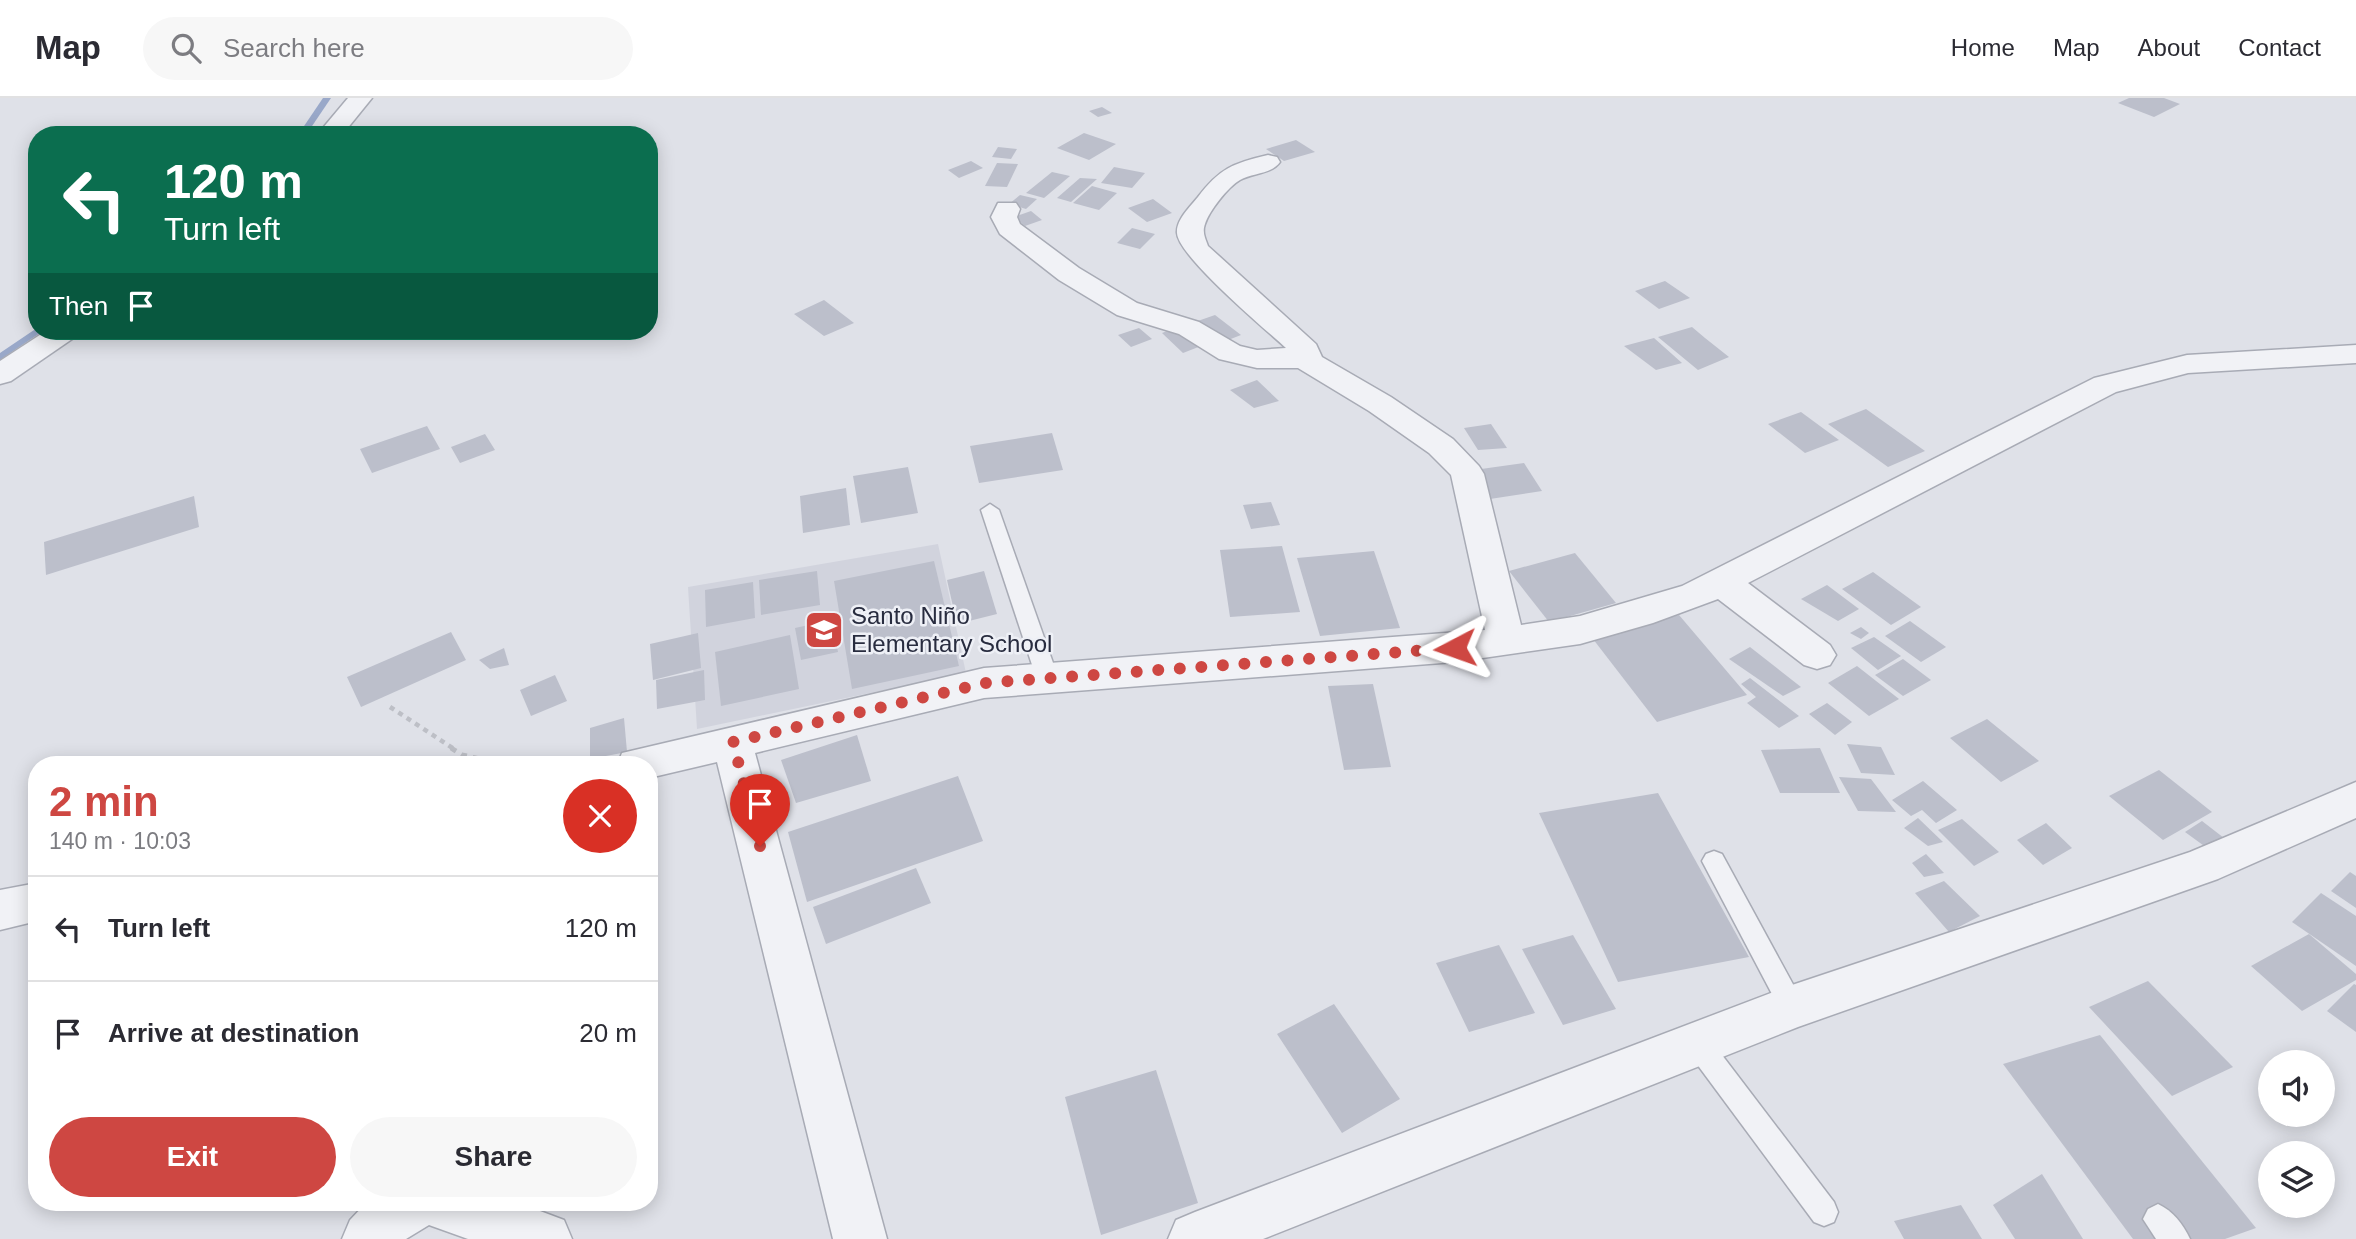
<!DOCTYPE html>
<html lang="en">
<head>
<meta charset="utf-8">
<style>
	body { margin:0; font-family:Helvetica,sans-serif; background:#f7f7f7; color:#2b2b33; height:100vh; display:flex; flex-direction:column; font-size:26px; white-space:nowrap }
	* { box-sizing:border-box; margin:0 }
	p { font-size:23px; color:#7c7c81 }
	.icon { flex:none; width:38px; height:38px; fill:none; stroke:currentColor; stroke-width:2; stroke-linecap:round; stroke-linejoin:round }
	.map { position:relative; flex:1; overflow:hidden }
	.sheet { position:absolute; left:28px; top:658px; width:630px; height:455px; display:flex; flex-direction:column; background:#fff; border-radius:28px; box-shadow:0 4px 18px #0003 }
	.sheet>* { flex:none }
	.top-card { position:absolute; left:28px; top:28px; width:630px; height:214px; border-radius:28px; box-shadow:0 4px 18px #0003; background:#0b6e4f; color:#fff; overflow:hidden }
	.controls { position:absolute; left:2258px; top:952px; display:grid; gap:14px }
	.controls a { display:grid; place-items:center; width:77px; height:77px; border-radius:50%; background:#fff; box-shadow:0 4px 18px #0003; font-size:35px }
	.pin { position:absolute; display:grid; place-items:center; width:60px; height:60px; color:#fff; margin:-72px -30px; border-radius:50% 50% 50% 0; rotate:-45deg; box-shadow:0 0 7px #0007 }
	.pin .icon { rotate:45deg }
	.me { position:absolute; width:77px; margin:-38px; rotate:266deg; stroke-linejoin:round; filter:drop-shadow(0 0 5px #0008) }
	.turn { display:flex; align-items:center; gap:24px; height:147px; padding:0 21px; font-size:32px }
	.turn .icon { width:91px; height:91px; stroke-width:2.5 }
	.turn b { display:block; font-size:49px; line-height:60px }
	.then { display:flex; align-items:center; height:66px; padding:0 21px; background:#0003; gap:14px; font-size:26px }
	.round { display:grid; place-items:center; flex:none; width:74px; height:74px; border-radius:37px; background:#f7f7f7 }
	.headline { display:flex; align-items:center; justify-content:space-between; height:119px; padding:0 21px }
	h1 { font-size:42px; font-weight:700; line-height:52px; color:#ce4742 }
	.action { display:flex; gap:14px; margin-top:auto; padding:14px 21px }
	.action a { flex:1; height:80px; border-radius:42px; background:#ce4742; color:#fff; font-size:28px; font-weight:700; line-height:80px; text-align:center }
	.action a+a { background:#f7f7f7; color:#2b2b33 }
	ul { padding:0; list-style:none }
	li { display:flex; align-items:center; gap:21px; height:105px; padding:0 21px; border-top:2px solid #e1e1e2 }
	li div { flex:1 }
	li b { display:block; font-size:26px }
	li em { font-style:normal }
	header { display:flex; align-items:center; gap:42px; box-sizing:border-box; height:98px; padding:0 35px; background:#fff; border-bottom:2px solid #e1e1e2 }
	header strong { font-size:33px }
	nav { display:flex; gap:38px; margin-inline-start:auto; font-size:24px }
	.search { width:490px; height:63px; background:#f7f7f7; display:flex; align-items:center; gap:18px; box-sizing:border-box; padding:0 24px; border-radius:38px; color:#7c7c81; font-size:26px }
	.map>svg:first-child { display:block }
</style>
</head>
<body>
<header>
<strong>Map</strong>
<div class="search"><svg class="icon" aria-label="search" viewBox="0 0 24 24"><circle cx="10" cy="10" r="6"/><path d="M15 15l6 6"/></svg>Search here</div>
<nav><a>Home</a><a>Map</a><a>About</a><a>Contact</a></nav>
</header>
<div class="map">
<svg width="2356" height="1141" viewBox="0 0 2356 1141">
	<rect width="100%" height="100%" fill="#dfe1e8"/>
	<!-- built -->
	<path fill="#d1d3dd" d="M 938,446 L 966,575 L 697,631 L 688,489 Z"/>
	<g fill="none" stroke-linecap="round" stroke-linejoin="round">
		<!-- stream -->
		<g fill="#99a8c9" fill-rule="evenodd">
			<path d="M 323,0 L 331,0 L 306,37 L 298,37 Z"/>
			<path d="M 37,230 L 37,233 L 43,233 L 0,262 L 0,255 Z"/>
		</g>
	</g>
	<!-- building -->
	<g fill="#bcbfcb">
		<path d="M 2129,0 L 2164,0 L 2180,6 L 2154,19 L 2118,5 Z"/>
		<path d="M 1102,9 L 1112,15 L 1098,19 L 1089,13 Z"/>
		<path d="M 1084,35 L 1116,46 L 1089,62 L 1057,50 Z"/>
		<path d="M 1296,42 L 1315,54 L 1284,63 L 1266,51 Z"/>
		<path d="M 998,49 L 1017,51 L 1011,61 L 992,59 Z"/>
		<path d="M 971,63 L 983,70 L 959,80 L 948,72 Z"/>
		<path d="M 997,65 L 1018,66 L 1007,89 L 985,88 Z"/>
		<path d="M 1114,69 L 1145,75 L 1132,90 L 1101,85 Z"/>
		<path d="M 1052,74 L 1070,78 L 1044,100 L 1026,95 Z"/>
		<path d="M 1080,80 L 1097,81 L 1071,104 L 1057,100 Z"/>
		<path d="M 1092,88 L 1117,95 L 1099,112 L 1073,105 Z"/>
		<path d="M 1020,97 L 1037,101 L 1026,111 L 1009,106 Z"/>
		<path d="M 1153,101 L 1172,115 L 1147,124 L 1128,110 Z"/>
		<path d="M 1031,113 L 1042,122 L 1025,128 L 1014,119 Z"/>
		<path d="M 1132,130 L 1155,136 L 1140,151 L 1117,145 Z"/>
		<path d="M 1665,183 L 1690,200 L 1659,211 L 1635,193 Z"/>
		<path d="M 824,202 L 854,225 L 824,238 L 794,216 Z"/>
		<path d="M 1215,217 L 1241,237 L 1218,246 L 1192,225 Z"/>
		<path d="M 1180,228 L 1201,248 L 1183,255 L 1162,235 Z"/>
		<path d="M 1692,229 L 1705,240 L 1729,259 L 1698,272 L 1658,239 Z"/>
		<path d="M 1139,230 L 1152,241 L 1131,249 L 1118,237 Z"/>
		<path d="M 1654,240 L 1682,265 L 1656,272 L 1624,248 Z"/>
		<path d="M 1257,282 L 1279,303 L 1254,310 L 1230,292 Z"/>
		<path d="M 1866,311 L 1925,353 L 1888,369 L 1828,326 Z"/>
		<path d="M 1801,314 L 1839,342 L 1805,355 L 1768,326 Z"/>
		<path d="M 1491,326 L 1507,350 L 1478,352 L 1464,330 Z"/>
		<path d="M 427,328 L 440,351 L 372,375 L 360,351 Z"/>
		<path d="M 1052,335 L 1063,372 L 979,385 L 970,348 Z"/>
		<path d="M 485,336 L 495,352 L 460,365 L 451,349 Z"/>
		<path d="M 1524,365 L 1542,393 L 1490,401 L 1474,372 Z"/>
		<path d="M 908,369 L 918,415 L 861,425 L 853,378 Z"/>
		<path d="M 846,390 L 850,427 L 803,435 L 800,398 Z"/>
		<path d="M 194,398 L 199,429 L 46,477 L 44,444 Z"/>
		<path d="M 1271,404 L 1280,427 L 1251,431 L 1243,407 Z"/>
		<path d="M 1282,448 L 1300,514 L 1230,519 L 1220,452 Z"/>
		<path d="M 1374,453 L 1400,530 L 1320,538 L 1297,460 Z"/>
		<path d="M 1575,455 L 1616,505 L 1549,524 L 1509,473 Z"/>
		<path d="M 934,463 L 959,568 L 852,591 L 834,483 Z"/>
		<path d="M 817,473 L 820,507 L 761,517 L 759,482 Z"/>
		<path d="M 984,473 L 997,516 L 957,526 L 947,482 Z"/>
		<path d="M 1873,474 L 1921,509 L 1891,527 L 1842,491 Z"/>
		<path d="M 753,484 L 755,520 L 706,529 L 705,492 Z"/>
		<path d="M 1827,487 L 1859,511 L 1838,523 L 1801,501 Z"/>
		<path d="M 1679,517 L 1747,597 L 1657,624 L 1593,541 Z"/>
		<path d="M 832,522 L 838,554 L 801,562 L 795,530 Z"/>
		<path d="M 1910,523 L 1946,549 L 1921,564 L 1885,538 Z"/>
		<path d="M 1861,529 L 1869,535 L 1861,541 L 1850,535 Z"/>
		<path d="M 451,534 L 466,562 L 361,609 L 347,579 Z"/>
		<path d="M 698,535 L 701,570 L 653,582 L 650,546 Z"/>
		<path d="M 790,537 L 799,591 L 721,608 L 715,554 Z"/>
		<path d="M 1874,539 L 1901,558 L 1878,572 L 1851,550 Z"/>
		<path d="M 1750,549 L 1801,589 L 1783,598 L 1729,561 Z"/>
		<path d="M 504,550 L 509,567 L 490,571 L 479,562 Z"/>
		<path d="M 1903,561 L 1931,582 L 1903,598 L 1875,577 Z"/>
		<path d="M 1857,568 L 1899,601 L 1869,618 L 1828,585 Z"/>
		<path d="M 704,572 L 705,602 L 657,611 L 656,582 Z"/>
		<path d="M 555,577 L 567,603 L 531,618 L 520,592 Z"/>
		<path d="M 1750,580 L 1799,618 L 1779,630 L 1747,605 L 1756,599 L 1741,586 Z"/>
		<path d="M 1373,586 L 1391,669 L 1344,672 L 1328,588 Z"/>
		<path d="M 1827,605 L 1852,624 L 1835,637 L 1809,616 Z"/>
		<path d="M 624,620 L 627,654 L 590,661 L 590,630 Z"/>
		<path d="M 1987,621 L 2039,663 L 2001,684 L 1950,640 Z"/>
		<path d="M 857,637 L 871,683 L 796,705 L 781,662 Z"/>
		<path d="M 1847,646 L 1881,649 L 1895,677 L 1861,675 Z"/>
		<path d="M 1820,650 L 1840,695 L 1780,695 L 1761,652 Z"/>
		<path d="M 2159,672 L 2212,714 L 2163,742 L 2109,698 Z"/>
		<path d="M 958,678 L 983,743 L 807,804 L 788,734 Z"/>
		<path d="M 1839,679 L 1871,681 L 1896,714 L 1858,713 Z"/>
		<path d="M 1923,683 L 1957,712 L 1936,725 L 1922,712 L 1911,718 L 1892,702 Z"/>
		<path d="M 1658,695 L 1749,859 L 1618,884 L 1539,715 Z"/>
		<path d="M 1918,720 L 1943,744 L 1928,748 L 1904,730 Z"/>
		<path d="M 1962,721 L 1999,754 L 1974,768 L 1938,732 Z"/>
		<path d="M 2202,723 L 2224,740 L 2207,750 L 2185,734 Z"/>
		<path d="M 2046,725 L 2072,750 L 2043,767 L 2017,742 Z"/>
		<path d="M 1926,756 L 1944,775 L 1924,779 L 1912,765 Z"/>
		<path d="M 916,770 L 931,805 L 826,846 L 813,809 Z"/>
		<path d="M 2350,774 L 2356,778 L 2356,810 L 2331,793 Z"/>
		<path d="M 1944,783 L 1980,818 L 1949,834 L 1915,795 Z"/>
		<path d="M 2321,795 L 2356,818 L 2356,868 L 2292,824 Z"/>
		<path d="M 2309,836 L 2356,876 L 2356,882 L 2302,913 L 2251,868 Z"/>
		<path d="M 1573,837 L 1616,911 L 1563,927 L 1522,851 Z"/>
		<path d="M 1499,847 L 1535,915 L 1469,934 L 1436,865 Z"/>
		<path d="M 2148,883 L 2233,969 L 2172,998 L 2089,909 Z"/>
		<path d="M 2354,886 L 2356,887 L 2356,934 L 2327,913 Z"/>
		<path d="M 1334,906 L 1400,1001 L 1342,1035 L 1277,936 Z"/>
		<path d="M 2100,937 L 2256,1130 L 2225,1141 L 2133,1141 L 2003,966 Z"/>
		<path d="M 1156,972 L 1198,1105 L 1101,1137 L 1065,999 Z"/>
		<path d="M 2042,1076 L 2083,1141 L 2015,1141 L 1993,1107 Z"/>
		<path d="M 1961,1107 L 1982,1141 L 1904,1141 L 1894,1123 Z"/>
	</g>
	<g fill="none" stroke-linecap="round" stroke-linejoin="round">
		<!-- lane casing -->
		<g stroke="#a8abb5" stroke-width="3">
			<g id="lane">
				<path d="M 990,406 L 999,412 L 1058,579 L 1054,585 L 1040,585 L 1036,579 L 981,412 Z"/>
				<path d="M 1714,753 L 1722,756 L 1801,901 L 1805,909 L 1801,917 L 1792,921 L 1783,917 L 1702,763 L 1706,756 Z"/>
				<path d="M 1697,933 L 1706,936 L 1834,1104 L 1838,1114 L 1834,1124 L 1824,1128 L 1814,1124 L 1688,954 L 1684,945 L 1688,936 Z"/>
				<path d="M 2158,1106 C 2173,1113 2183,1126 2190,1141 L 2156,1141 L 2143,1121 L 2148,1111 Z"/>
			</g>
		</g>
		<!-- street casing -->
		<g stroke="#a8abb5" stroke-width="3">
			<g id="street">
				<path d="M 348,0 L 372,0 L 342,37 L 317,37 Z"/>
				<path d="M 1268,57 L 1277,59 L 1280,64 C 1272,76 1252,75 1240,82 C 1228,89 1209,113 1205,126 C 1202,134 1205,140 1208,148 L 1316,246 L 1322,259 L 1391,299 L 1453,341 L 1479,368 L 1484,376 L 1521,527 L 1580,518 L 1682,488 L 2094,280 L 2187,257 L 2356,247 L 2356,265 L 2188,275 L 2116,294 L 1748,485 L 1830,547 L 1836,557 L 1830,567 L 1817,571 L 1804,567 L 1718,501 L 1653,525 L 1580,546 L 1455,564 L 984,600 L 755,655 L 887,1141 L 833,1141 L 717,664 L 649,680 L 649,667 L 617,667 L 622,655 L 984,570 L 1485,532 L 1451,377 L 1429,355 L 1369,313 L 1298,270 L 1257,270 L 1219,261 L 1179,236 L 1117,217 L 1059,182 L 1000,136 L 991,119 L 998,105 L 1016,105 L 1020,111 L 1017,119 L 1020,126 L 1079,170 L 1137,205 L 1199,224 L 1240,248 L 1257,252 L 1286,250 C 1265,231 1178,158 1177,135 C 1176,122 1190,109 1198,99 C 1219,71 1233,65 1268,57 Z"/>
				<path d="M 46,233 L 80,233 L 75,239 L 11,283 L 0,286 L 0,263 Z"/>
				<path d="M 2356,684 L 2356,720 L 2218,781 L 1798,929 L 1263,1141 L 1168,1141 L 1176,1122 L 1195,1114 L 1792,887 L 2190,754 Z"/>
				<path d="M 37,785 L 37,823 L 0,832 L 0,792 Z"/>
				<path d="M 367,1104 L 516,1104 L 564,1122 L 572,1141 L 468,1141 L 429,1127 L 406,1141 L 342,1141 L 350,1122 Z"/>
			</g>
		</g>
		<!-- path-far1 -->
		<path stroke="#bdbfc6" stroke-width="4.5" stroke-dasharray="5 5" stroke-linecap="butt" d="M 390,609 L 454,651"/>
		<!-- path -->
		<g stroke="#bdbfc6" stroke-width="5" stroke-dasharray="6 6" stroke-linecap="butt">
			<path d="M 451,650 L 462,657 L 508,667"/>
			<path d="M 551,667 L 583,667"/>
		</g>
		<!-- lane -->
		<use href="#lane" fill="#f1f2f6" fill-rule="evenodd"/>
		<!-- street -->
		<use href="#street" fill="#f1f2f6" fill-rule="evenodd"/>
	</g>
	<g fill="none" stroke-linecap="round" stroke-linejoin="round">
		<!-- route -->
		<path stroke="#ce4742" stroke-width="12" stroke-dasharray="0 21.6" d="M 760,748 L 733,644 L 985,585 L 1455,550"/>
	</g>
	<!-- icons -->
	<defs>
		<g id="school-square" transform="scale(2.0125)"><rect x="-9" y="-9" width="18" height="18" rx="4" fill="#ce4742" stroke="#eef0f6"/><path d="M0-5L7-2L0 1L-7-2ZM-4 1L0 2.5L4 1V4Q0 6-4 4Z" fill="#fff"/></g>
	</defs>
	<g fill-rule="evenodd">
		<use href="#school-square" x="824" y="532"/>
	</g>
	<g text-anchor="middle" stroke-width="5" stroke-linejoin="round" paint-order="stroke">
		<!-- poi labels -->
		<g font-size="24" fill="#282c3f" stroke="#eef0f6" text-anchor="start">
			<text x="851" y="526">Santo Niño<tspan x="851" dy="28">Elementary School</tspan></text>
		</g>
	</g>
</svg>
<div class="controls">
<a><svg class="icon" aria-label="sound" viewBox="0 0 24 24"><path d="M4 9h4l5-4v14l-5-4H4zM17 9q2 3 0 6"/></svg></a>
<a><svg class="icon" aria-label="layers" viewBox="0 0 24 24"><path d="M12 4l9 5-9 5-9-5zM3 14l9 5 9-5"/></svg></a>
</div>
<div class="pin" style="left:760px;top:748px;background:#d93025"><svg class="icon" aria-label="arrive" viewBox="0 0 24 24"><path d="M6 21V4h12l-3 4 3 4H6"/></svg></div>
<svg class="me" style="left:1455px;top:550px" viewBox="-20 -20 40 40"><path d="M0-17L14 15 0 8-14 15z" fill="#ce4742" stroke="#fff" stroke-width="4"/></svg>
<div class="top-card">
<div class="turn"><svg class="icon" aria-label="left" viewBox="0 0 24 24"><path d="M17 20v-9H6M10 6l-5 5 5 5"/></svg><div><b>120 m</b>Turn left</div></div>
<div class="then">Then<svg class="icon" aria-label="arrive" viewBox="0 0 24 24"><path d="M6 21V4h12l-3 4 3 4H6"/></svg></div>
</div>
<section class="sheet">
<div class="headline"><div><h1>2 min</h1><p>140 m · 10:03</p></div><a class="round" style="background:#d93025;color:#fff"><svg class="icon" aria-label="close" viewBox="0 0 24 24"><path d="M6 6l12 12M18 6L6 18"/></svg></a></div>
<ul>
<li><svg class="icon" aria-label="left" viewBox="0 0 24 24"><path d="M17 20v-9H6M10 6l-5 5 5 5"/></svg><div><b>Turn left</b></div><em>120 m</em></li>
<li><svg class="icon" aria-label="arrive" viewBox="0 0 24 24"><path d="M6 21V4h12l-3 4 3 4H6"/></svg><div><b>Arrive at destination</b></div><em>20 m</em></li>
</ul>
<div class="action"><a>Exit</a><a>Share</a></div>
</section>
</div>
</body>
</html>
